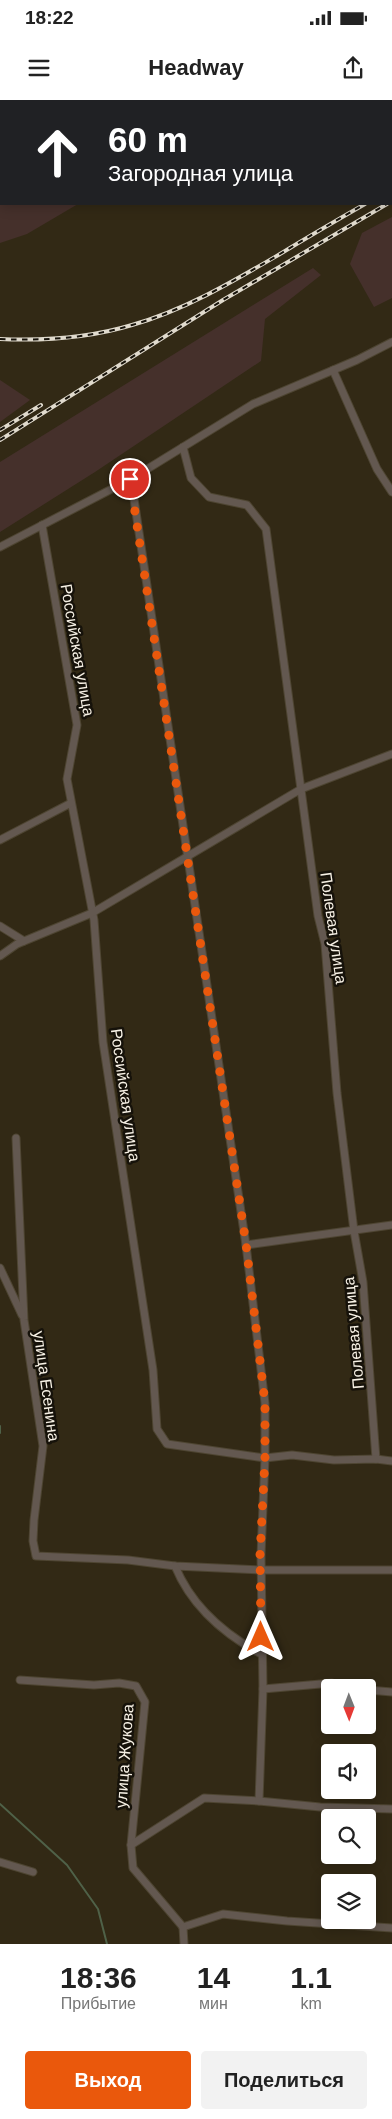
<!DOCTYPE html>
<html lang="ru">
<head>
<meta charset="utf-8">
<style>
	body { margin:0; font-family:Helvetica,sans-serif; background:#f2f2f2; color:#222; height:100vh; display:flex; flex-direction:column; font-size:19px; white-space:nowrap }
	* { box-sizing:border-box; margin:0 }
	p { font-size:16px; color:#767676 }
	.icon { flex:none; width:28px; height:28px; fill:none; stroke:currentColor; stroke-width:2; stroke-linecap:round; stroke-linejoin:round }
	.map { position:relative; height:1844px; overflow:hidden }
	.side { display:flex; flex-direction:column; background:#fff; flex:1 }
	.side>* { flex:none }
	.top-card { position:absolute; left:0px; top:0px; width:392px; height:105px; box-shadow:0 2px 12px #0003; background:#202124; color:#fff; overflow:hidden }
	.needle { width:32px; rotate:179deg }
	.controls { position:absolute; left:321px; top:1579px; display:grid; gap:10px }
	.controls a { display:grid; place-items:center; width:55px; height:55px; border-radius:5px; background:#fff; box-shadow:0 2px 12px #0003; font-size:25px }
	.pin { position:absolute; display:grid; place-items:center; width:42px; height:42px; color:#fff; margin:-21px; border:2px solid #fff; border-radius:50%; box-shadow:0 1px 5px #0007 }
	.me { position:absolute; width:55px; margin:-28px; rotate:0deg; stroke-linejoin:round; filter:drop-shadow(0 0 4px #0008) }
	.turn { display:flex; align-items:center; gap:18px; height:105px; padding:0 25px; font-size:22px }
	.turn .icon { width:65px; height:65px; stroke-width:2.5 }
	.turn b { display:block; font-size:35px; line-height:42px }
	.eta { display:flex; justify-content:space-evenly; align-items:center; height:85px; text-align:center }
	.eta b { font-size:30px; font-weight:800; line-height:35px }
	.button { display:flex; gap:10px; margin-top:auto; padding:10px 25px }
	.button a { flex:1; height:58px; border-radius:5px; background:#ea580c; color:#fff; font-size:20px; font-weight:800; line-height:58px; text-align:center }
	.button a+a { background:#f2f2f2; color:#222 }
	.status { display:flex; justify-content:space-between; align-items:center; height:35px; padding:0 25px; background:#fff; direction:ltr }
	.status svg { height:14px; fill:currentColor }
	header { display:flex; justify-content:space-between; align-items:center; height:65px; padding:0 25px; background:#fff; font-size:22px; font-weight:800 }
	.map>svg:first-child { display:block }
</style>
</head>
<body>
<div class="status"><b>18:22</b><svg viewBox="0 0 49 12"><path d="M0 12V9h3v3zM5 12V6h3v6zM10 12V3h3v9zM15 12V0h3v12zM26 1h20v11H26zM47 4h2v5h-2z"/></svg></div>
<header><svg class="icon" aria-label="menu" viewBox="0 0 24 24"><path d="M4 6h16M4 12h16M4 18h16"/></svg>Headway<svg class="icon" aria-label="share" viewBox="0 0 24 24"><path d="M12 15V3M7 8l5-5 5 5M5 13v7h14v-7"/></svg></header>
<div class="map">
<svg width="392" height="1844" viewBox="0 0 392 1844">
	<rect width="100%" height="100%" fill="#322915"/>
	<!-- green -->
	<g fill="#45302b">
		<path d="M 0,0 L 301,0 L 1,1 L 1,104 L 78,104 L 27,134 L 0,143 Z"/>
		<path d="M 392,117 L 392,198 L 374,207 L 350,164 L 362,133 Z"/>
		<path d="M 313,168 L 321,175 L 265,219 L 261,261 L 95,372 L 0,432 L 0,362 Z"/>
		<path d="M 0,280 L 30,300 L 0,322 Z"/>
	</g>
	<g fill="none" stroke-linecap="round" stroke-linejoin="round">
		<!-- stream -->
		<g stroke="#4f6148" stroke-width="2">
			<path d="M 0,1326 L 0,1333"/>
			<path d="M 0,1704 L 67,1765 L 98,1809 L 107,1844"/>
		</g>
		<!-- street casing -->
		<g stroke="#4e4532" stroke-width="9">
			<g id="street">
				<path d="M 333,270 L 377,369 L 392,392"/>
				<path d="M 183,347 L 191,378 L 209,397 L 247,405 L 266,429 L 318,816 L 325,844 L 337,993 L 354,1131 L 363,1182 L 376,1359"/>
				<path d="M 131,379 L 246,1145 L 265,1303 L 265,1358 L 261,1455 L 263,1589 L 259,1701"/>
				<path d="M 42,425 L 77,625 L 67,679 L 94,820 L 103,942 L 153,1270 L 157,1329 L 167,1344 L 265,1358 L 292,1355 L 334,1360 L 376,1359 L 392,1361"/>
				<path d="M 0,447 L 131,379 L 253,304 L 357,260 L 392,242"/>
				<path d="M 0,740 L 71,703"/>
				<path d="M 0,826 L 24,841"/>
				<path d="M 0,856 L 17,844 L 92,813 L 301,689 L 392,654"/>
				<path d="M 16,1038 L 24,1220 L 43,1346 L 34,1420 L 33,1441 L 36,1456 L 128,1460 L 175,1466 L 261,1470 L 392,1470"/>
				<path d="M 246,1145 L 392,1125"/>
				<path d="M 0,1168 L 22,1215"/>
				<path d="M 175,1466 C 191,1505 224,1534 261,1554"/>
				<path d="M 20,1580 L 94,1585 L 119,1583 L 136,1586 L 145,1602 L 131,1745 L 133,1768 L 183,1827"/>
				<path d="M 263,1589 L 332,1583 L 351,1588"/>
				<path d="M 368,1590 L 392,1592"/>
				<path d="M 131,1745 L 204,1698 L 259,1701 L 320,1707 L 392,1709"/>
				<path d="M 0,1762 L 33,1772"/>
				<path d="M 183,1827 L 223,1814 L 287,1821 L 392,1828"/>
				<path d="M 183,1827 L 184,1844"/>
			</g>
		</g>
		<!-- street -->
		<use href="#street" stroke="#635850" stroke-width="7"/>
		<!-- rail casing -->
		<g stroke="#e0dacd" stroke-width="4">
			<g id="rail">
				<path d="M 391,94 L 392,94"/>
				<path d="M 0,239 C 45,241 89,238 132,225 C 185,210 232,182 280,154 C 308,137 337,120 365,104"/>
				<path d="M 0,330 L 41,305"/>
				<path d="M 0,340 L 223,200 L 387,104"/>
			</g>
		</g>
		<!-- rail -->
		<use href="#rail" stroke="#16120a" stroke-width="2" stroke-dasharray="5.5" stroke-linecap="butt"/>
	</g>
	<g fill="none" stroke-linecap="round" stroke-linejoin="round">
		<!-- route -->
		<path stroke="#ea580c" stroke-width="9" stroke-dasharray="0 16.2" d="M 130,379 L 246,1144 L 265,1303 L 265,1358 L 260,1455 L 261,1537"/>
	</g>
	<g text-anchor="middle" stroke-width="5" stroke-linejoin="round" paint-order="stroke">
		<!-- street labels -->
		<g font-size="16" fill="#f7f1e5" stroke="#16120a">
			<text transform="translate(78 550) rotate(80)" y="6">Российская улица</text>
			<text transform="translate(334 828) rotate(82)" y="6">Полевая улица</text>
			<text transform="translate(126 995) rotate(82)" y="6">Российская улица</text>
			<text transform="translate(353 1233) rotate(-95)" y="6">Полевая улица</text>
			<text transform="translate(47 1286) rotate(82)" y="6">улица Есенина</text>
			<text transform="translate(124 1656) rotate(-86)" y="6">улица Жукова</text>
		</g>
	</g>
</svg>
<div class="controls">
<a><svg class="needle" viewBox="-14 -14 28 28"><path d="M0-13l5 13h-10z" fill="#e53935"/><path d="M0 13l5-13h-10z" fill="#767676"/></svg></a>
<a><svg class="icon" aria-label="sound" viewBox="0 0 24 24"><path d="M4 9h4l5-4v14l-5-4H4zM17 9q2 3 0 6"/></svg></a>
<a><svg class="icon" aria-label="search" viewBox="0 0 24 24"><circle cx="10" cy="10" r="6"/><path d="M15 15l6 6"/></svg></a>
<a><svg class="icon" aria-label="layers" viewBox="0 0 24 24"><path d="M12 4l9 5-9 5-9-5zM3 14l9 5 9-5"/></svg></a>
</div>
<div class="pin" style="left:130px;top:379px;background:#d93025"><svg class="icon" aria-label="arrive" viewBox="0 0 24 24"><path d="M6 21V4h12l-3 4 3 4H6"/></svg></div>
<svg class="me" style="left:261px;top:1537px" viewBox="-20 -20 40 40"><path d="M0-17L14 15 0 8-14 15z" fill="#ea580c" stroke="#fff" stroke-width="4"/></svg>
<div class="top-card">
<div class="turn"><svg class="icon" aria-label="ahead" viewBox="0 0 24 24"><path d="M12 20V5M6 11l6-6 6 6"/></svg><div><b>60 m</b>Загородная улица</div></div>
</div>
</div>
<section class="side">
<div class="eta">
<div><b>18:36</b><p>Прибытие</p></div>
<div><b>14</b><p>мин</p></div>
<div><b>1.1</b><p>km</p></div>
</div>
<div class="button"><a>Выход</a><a>Поделиться</a></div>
</section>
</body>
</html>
